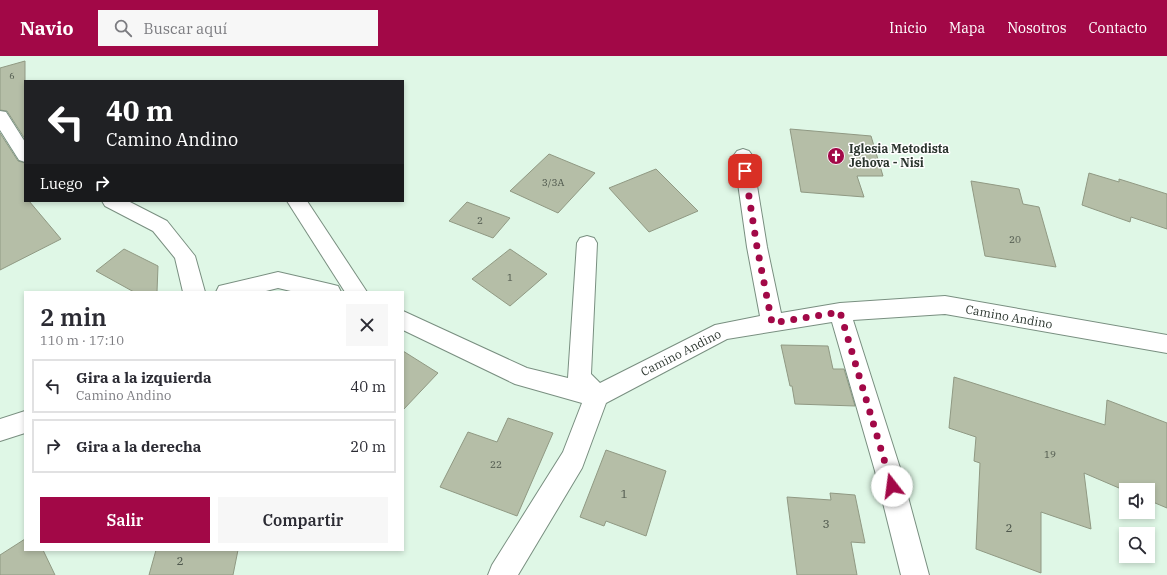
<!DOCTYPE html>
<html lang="es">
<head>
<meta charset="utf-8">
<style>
	body { margin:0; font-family:"IBM Plex Serif",serif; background:#f7f7f7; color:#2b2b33; height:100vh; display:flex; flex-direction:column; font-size:15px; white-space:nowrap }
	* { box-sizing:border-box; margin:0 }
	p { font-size:13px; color:#7c7c81 }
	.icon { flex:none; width:22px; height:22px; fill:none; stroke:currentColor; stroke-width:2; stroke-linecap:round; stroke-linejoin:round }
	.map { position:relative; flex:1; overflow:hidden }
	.panel { position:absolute; left:24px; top:235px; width:380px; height:260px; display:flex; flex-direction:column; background:#fff; border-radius:0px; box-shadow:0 2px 6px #0003 }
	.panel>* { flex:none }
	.hud { position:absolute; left:24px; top:24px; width:380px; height:122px; border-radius:0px; box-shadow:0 2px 6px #0003; background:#202124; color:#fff; overflow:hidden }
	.fabs { position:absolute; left:1119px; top:427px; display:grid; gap:8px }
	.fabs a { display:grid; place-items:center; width:36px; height:36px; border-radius:0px; background:#fff; box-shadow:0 2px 6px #0003; font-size:20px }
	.pin { position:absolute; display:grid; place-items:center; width:34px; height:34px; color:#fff; margin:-17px; border-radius:8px; box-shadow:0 2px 6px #0006 }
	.me { position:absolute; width:44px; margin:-22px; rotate:345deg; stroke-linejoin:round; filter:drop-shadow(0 0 3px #0008) }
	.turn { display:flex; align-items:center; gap:14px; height:84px; padding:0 16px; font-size:18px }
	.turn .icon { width:52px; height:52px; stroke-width:2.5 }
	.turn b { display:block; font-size:28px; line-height:34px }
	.then { display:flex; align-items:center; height:38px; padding:0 16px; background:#0003; gap:8px; font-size:15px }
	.round { display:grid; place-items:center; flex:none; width:42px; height:42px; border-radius:0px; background:#f7f7f7 }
	.overview { display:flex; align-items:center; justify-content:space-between; height:68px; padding:0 16px }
	h1 { font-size:24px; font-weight:600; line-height:30px }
	.primary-button { display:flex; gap:8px; margin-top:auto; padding:8px 16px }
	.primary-button a { flex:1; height:46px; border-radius:0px; background:#a20847; color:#fff; font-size:16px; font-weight:600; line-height:46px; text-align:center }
	.primary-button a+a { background:#f7f7f7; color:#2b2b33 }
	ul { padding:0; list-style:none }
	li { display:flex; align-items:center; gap:12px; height:54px; margin:0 8px 6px; padding:0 8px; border:2px solid #e1e1e2; border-radius:0px }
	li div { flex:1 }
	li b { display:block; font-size:15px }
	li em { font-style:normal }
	header { display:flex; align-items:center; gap:24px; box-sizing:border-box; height:56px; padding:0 20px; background:#a20847; color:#fff }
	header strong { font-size:19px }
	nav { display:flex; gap:22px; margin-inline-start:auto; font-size:14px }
	.search { width:280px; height:36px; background:#f7f7f7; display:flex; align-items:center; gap:10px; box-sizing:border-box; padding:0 14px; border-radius:0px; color:#7c7c81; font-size:15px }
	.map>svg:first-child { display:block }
</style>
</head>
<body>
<header>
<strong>Navio</strong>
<div class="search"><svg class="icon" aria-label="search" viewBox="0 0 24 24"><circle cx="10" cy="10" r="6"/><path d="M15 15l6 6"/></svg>Buscar aquí</div>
<nav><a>Inicio</a><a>Mapa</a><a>Nosotros</a><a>Contacto</a></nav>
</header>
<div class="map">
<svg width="1167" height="519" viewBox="0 0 1167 519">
	<rect width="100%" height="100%" fill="#dff7e6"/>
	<!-- building -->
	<g fill="#b5bea7" stroke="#909983">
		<path d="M 25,5 L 25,83 L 7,55 L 0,54 L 0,12 Z"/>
		<path d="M 790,73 L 871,80 L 883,120 L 857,120 L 864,141 L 801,136 Z"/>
		<path d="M 0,77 L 18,105 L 25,107 L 25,145 L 29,145 L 61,183 L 0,214 Z"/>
		<path d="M 549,98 L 595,117 L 558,157 L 510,135 Z"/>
		<path d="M 656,113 L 698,155 L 649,176 L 609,132 Z"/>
		<path d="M 1089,117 L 1119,126 L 1119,123 L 1167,138 L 1167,173 L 1131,161 L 1130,166 L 1082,149 Z"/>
		<path d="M 971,125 L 1019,133 L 1023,148 L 1039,151 L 1056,211 L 985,200 Z"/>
		<path d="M 467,146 L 510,162 L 493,182 L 449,165 Z"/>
		<path d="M 124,193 L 158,210 L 157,236 L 134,236 L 96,215 Z"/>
		<path d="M 510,193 L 547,218 L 510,250 L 472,223 Z"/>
		<path d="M 781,289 L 828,290 L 833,313 L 844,313 L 855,350 L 795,348 L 792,330 L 790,330 Z"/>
		<path d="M 403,295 L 438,317 L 403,354 Z"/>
		<path d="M 954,321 L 1105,369 L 1107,344 L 1167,367 L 1167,452 L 1148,444 L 1148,434 L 1126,435 L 1084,417 L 1091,473 L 1041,456 L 1041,517 L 976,493 L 980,407 L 974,405 L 976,381 L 949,372 Z"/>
		<path d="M 508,362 L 553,377 L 517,460 L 440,431 L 468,376 L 497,386 Z"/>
		<path d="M 606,394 L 666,415 L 646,480 L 606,465 L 604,470 L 580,461 Z"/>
		<path d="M 830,437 L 855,439 L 865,487 L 851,486 L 857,519 L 797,519 L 787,441 L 831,444 Z"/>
		<path d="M 25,483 L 25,494 L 43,494 L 55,519 L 0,519 L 0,499 Z"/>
		<path d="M 156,494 L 238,494 L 233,519 L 149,519 Z"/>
	</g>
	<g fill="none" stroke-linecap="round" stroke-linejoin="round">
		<!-- minor casing -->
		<g stroke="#798f80" stroke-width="2">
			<g id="minor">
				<path d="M 0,55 L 6,56 L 25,86 L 25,106 L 19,104 L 0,74 Z"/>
				<path d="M 743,93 L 749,95 L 752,99 L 767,191 L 781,257 L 840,247 L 945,240 L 1167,279 L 1167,297 L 945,258 L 853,264 L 901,415 L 929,519 L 901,519 L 875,415 L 832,266 L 727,283 L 606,347 L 582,412 L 518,519 L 488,519 L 492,509 L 563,396 L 582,347 L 515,328 L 403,274 L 403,255 L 527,312 L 568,322 L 577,187 L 580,182 L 587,180 L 594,182 L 597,187 L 591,318 L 600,327 L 715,269 L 760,260 L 747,191 L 734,99 L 737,95 Z"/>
				<path d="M 102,145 L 128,145 L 167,165 L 195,200 L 205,236 L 183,236 L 175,202 L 153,175 L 105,150 Z"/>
				<path d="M 287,145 L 307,145 L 367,236 L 345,236 Z"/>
				<path d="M 278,216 L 330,228 L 338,230 L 341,236 L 295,236 L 278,232 L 262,236 L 216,236 L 219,230 Z"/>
				<path d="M 25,355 L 25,377 L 0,385 L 0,363 Z"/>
			</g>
		</g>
		<!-- minor -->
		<use href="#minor" fill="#fff" fill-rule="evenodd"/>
	</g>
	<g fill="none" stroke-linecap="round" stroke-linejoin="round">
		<!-- route -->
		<path stroke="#a20847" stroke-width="7" stroke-dasharray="0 12.6" d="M 745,115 L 757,191 L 772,267 L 840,256 L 892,430"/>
	</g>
	<!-- icons -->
	<defs>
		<g id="church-disc" transform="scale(0.9)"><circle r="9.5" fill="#a20847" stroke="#fff"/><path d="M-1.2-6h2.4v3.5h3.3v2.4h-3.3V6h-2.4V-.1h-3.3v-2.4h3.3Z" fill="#fff"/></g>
	</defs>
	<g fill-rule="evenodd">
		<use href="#church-disc" x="836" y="100"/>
	</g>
	<g text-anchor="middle" stroke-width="3" stroke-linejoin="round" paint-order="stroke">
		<!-- far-number labels -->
		<g font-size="9" fill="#4e574c">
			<text x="12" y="23">6</text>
		</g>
		<!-- number labels -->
		<g font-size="10" fill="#4e574c">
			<text x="553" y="130">3/3A</text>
			<text x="480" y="168">2</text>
			<text x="1015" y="187">20</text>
			<text x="510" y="225">1</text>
			<text x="1050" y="402">19</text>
			<text x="496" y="412">22</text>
		</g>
		<!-- poi labels -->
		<g font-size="12" font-weight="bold" fill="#2b352e" stroke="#fff" text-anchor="start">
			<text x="849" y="97">Iglesia Metodista<tspan x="849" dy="14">Jehova - Nisi</tspan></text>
		</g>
		<!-- street labels -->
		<g font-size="12" fill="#2b352e" stroke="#fff">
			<text transform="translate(1009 261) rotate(10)" y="4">Camino Andino</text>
			<text transform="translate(681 297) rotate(-27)" y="4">Camino Andino</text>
		</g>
		<!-- near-number labels -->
		<g font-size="12" fill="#4e574c">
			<text x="624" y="442">1</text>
			<text x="826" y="472">3</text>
			<text x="1009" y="476">2</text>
			<text x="180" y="509">2</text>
		</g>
	</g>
</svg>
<div class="fabs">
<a><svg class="icon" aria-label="sound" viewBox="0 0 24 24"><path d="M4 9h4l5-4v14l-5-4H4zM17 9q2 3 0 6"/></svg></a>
<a><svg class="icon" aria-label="search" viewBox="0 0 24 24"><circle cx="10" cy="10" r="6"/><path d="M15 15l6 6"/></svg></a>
</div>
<div class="pin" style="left:745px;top:115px;background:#d93025"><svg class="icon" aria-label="arrive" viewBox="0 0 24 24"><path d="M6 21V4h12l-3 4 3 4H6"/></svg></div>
<svg class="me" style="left:892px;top:430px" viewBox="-20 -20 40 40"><circle r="19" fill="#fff"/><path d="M0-13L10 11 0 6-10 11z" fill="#a20847"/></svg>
<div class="hud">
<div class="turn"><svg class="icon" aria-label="left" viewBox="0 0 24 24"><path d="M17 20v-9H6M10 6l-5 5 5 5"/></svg><div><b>40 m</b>Camino Andino</div></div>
<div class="then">Luego<svg class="icon" aria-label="right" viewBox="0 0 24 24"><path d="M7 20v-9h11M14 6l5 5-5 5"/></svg></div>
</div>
<section class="panel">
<div class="overview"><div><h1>2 min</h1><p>110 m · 17:10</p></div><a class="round"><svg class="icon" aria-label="close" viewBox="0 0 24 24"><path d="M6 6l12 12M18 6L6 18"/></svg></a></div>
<ul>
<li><svg class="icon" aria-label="left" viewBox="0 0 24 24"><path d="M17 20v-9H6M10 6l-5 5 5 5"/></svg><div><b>Gira a la izquierda</b><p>Camino Andino</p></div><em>40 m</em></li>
<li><svg class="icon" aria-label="right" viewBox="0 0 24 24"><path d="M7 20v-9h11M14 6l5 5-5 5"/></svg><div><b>Gira a la derecha</b></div><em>20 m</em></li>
</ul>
<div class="primary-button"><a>Salir</a><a>Compartir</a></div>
</section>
</div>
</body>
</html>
